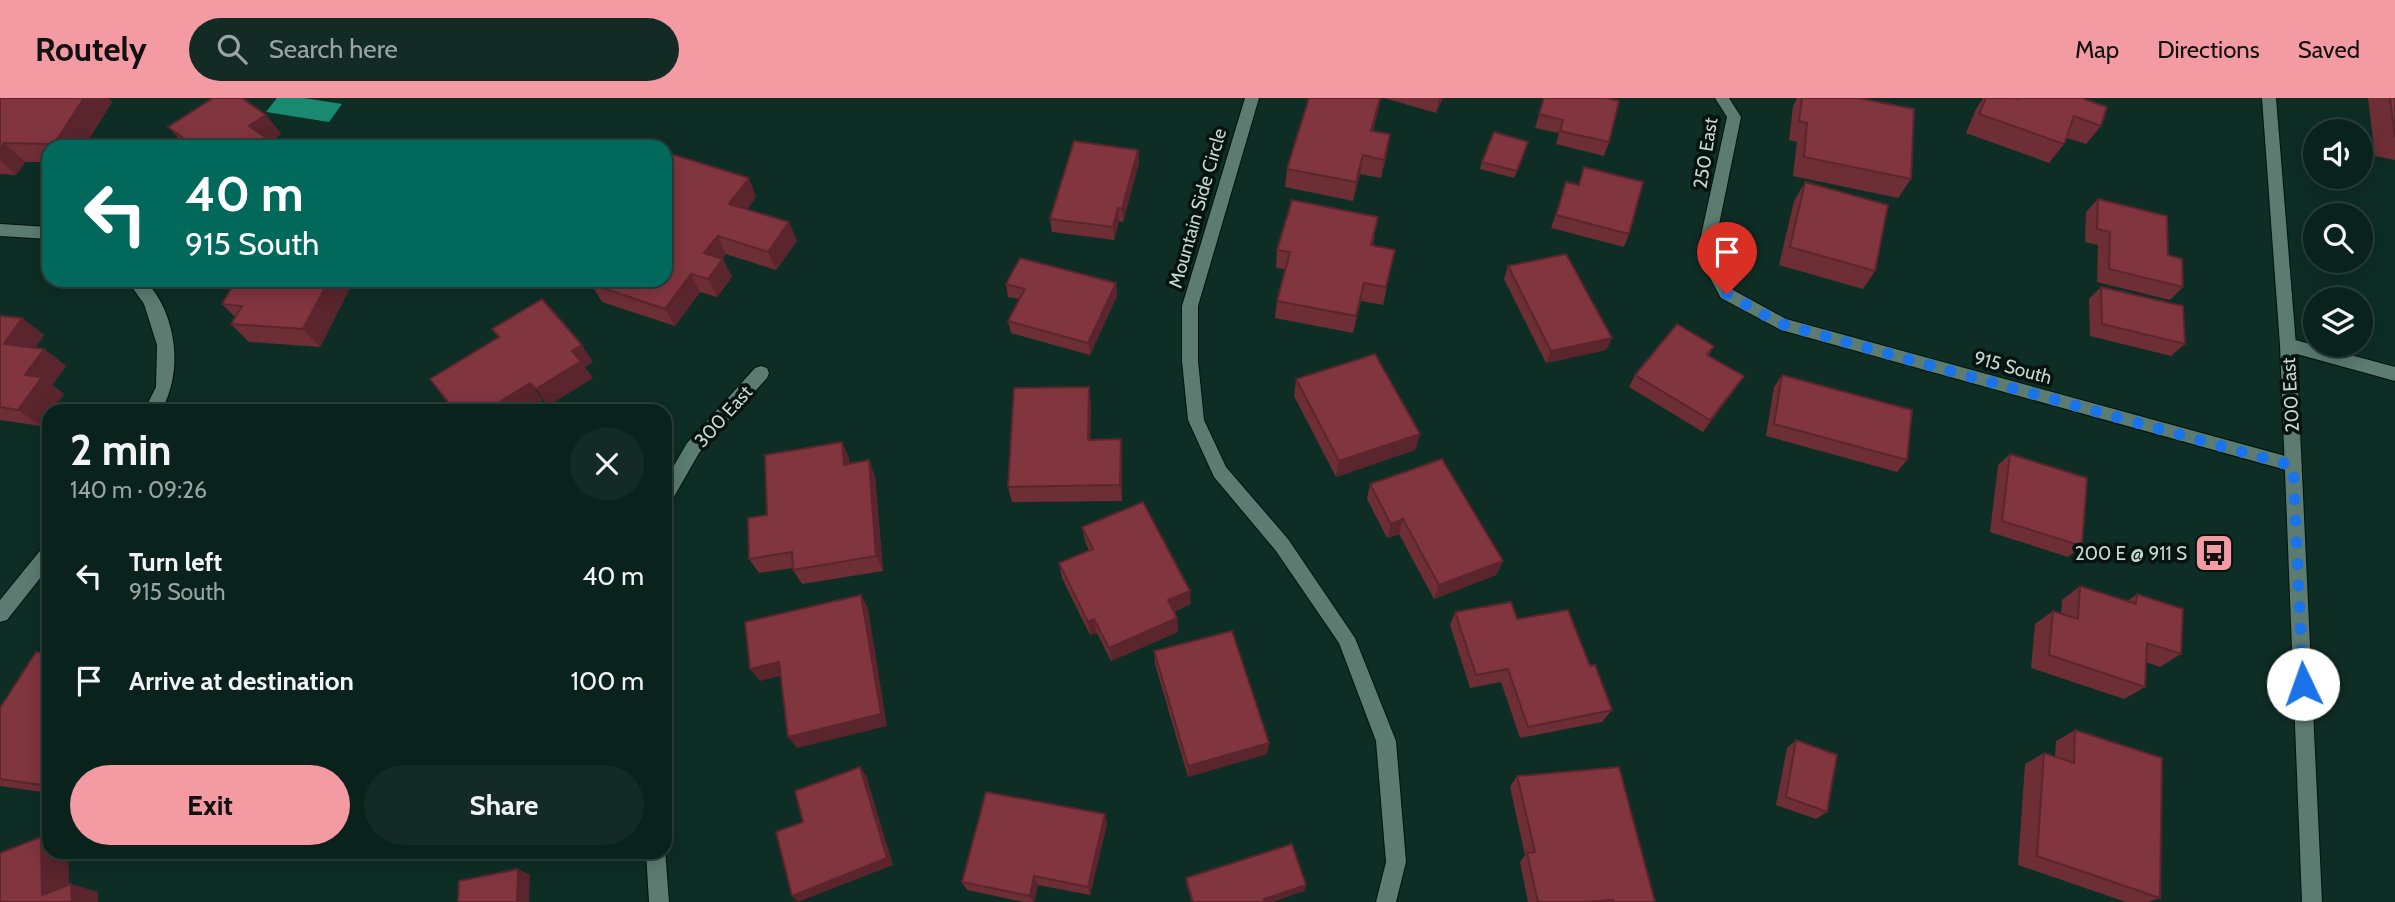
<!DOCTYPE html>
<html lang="en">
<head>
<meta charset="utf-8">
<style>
	body { margin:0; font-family:Cabin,sans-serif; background:#132a25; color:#f1f3f6; height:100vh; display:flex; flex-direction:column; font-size:26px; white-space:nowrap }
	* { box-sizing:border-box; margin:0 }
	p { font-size:23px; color:#99a4a3 }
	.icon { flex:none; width:38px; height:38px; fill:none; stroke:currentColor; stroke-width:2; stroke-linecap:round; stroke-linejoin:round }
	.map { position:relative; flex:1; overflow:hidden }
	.side { position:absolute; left:42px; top:306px; width:630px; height:455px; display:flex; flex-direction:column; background:#0a221c; border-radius:21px; box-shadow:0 4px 18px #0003,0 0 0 2px #2a3f3b }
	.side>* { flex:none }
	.guide { position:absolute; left:42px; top:42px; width:630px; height:147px; border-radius:21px; box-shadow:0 4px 18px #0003,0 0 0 2px #2a3f3b; background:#00695c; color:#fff; overflow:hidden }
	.fabs { position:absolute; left:2303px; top:21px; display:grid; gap:14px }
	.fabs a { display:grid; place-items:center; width:70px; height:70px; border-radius:50%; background:#0a221c; box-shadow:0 4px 18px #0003,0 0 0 2px #2a3f3b; font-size:35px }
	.pin { position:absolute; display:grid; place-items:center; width:60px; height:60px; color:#fff; margin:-72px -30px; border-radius:50% 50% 50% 0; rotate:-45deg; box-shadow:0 0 7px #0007 }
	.pin .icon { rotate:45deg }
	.me { position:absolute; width:77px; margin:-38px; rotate:357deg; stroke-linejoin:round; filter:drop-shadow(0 0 5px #0008) }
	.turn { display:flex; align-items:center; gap:24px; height:147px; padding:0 28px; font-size:32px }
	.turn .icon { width:91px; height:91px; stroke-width:2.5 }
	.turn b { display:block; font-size:49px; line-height:60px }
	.round { display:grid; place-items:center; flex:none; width:74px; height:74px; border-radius:37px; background:#132a25 }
	.overview { display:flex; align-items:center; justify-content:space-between; height:119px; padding:0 28px }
	h1 { font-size:42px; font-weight:700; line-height:52px }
	.primary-button { display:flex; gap:14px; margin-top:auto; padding:14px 28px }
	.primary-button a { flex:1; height:80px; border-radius:42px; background:#f49aa2; color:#111; font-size:28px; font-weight:700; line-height:80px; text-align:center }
	.primary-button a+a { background:#132a25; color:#f1f3f6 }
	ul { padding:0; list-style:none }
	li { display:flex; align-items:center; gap:21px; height:105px; padding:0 28px }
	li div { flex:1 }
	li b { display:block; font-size:26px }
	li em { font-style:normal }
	header { display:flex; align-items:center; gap:42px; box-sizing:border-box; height:98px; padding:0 35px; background:#f49aa2; color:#111 }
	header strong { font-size:33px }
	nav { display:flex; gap:38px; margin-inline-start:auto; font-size:24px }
	.search { width:490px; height:63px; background:#132a25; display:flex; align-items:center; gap:18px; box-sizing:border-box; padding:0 24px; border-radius:38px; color:#99a4a3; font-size:26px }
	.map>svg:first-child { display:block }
</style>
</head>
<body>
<header>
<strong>Routely</strong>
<div class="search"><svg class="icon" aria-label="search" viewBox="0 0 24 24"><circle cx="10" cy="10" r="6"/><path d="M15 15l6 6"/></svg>Search here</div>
<nav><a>Map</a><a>Directions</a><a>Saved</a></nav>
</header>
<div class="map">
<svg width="2395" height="804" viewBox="0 0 2395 804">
	<rect width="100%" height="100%" fill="#0e2d25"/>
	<!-- water -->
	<path fill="#198a70" d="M 277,0 L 304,0 L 342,6 L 329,24 L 266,14 Z"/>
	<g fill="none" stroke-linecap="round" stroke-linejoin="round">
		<!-- minor casing -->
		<g stroke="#00140e" stroke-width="2">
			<g id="minor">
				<path d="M 1245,0 L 1259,0 L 1198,208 L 1198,263 L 1204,322 L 1226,369 L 1288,441 L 1355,540 L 1396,643 L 1406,764 L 1396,804 L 1376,804 L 1386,764 L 1376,643 L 1339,545 L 1276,453 L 1214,379 L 1188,322 L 1182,263 L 1182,208 Z"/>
				<path d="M 1715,0 L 1729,0 L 1741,19 L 1713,156 L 1733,192 L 1786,221 L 2293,360 L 2299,362 L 2302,367 L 2299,372 L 2293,374 L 1781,232 L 1721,200 L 1697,156 L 1727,19 Z"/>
				<path d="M 0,126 L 49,129 L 49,141 L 0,138 Z"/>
				<path d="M 127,182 L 145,182 C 177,216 184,274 161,313 L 144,313 L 156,289 L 157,247 L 144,206 Z"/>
				<path d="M 761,268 L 767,270 L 769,275 L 767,280 L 699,355 L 671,404 L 665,407 L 665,383 L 687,345 L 755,270 Z"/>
				<path d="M 49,447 L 49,469 L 7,522 L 0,524 L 0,502 L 43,449 Z"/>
				<path d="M 665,751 L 669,804 L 649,804 L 646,754 L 665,754 Z"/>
			</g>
		</g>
		<!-- tertiary casing -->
		<g stroke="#00140e" stroke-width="2">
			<path id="tertiary" d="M 2288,240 L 2395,269 L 2395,283 L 2282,252 L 2280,247 L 2282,242 Z"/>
		</g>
		<!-- secondary casing -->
		<g stroke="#00140e" stroke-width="2">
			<path id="secondary" d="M 2262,0 L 2276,0 L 2296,247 L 2322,804 L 2302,804 L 2280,247 Z"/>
		</g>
		<!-- minor -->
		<use href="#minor" fill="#5c7c71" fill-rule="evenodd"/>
		<!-- tertiary -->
		<use href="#tertiary" fill="#5c7c71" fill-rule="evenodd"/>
		<!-- secondary -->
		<use href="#secondary" fill="#5c7c71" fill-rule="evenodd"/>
	</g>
	<!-- wall -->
	<g fill="#6e2e36">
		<path d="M 0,0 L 108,0 L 112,4 L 84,49 L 49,49 L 49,64 L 25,64 L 16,77 L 0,76 Z"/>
		<path d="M 1309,0 L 1381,0 L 1373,33 L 1390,36 L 1387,55 L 1381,80 L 1360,76 L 1353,103 L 1285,89 L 1287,71 Z"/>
		<path d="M 1384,0 L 1443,0 L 1436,15 Z"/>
		<path d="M 1544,0 L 1609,44 L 1604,58 L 1556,46 L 1559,35 L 1535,30 Z"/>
		<path d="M 1797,0 L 1858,0 L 1911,81 L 1898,100 L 1793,78 L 1797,44 L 1789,42 L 1793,8 Z"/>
		<path d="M 1983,0 L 2084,0 L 2084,1 L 2101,28 L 2086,46 L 2067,40 L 2064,46 L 2049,65 L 1966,35 L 1976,11 Z"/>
		<path d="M 2368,0 L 2395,0 L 2395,62 L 2375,58 Z"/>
		<path d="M 266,17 L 281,36 L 271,43 L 279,49 L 187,49 L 168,29 Z"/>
		<path d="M 1526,51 L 1514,80 L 1480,71 L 1482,64 Z"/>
		<path d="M 1138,52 L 1139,65 L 1123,124 L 1119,123 L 1114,142 L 1052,134 L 1050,121 Z"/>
		<path d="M 1584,69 L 1629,136 L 1624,149 L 1551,130 L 1566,84 L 1578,87 Z"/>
		<path d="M 1805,84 L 1875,173 L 1863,191 L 1779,167 L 1794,103 Z"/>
		<path d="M 756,99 L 747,111 L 797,143 L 776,172 L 726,156 L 722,161 L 732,179 L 717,199 L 700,194 L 675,228 L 602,204 L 591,186 Z"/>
		<path d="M 2098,101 L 2168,157 L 2183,189 L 2170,202 L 2097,184 L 2098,147 L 2085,144 L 2086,114 Z"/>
		<path d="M 1375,137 L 1373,148 L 1391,170 L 1383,207 L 1361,203 L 1353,235 L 1275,220 L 1277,203 L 1285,171 L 1276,170 L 1277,152 Z"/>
		<path d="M 1508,168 L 1612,240 L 1606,252 L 1546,265 L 1504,181 Z"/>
		<path d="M 222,182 L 354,182 L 320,249 L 249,244 L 231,226 L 235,219 L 222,206 L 231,191 Z"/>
		<path d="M 1116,185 L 1117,198 L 1090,257 L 1011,235 L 1008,223 L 1019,201 L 1008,199 L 1006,186 Z"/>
		<path d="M 2101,189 L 2185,246 L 2171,258 L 2090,238 L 2089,201 Z"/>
		<path d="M 0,218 L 22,220 L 44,237 L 35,250 L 44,251 L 66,268 L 52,287 L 64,296 L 52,313 L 49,313 L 49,317 L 41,328 L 0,322 Z"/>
		<path d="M 1714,248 L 1709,258 L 1744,278 L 1736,290 L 1703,334 L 1629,289 L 1635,277 Z"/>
		<path d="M 1782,277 L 1907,362 L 1897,374 L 1766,338 L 1774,289 Z"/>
		<path d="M 1296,281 L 1420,336 L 1415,352 L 1336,379 L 1294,298 Z"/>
		<path d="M 1091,306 L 1090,342 L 1122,357 L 1122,403 L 1012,404 L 1008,389 Z"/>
		<path d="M 2010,356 L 2082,448 L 2068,459 L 1990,434 L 1998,367 Z"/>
		<path d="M 849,360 L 849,366 L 875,378 L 883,473 L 802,486 L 793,472 L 793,470 L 759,475 L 749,461 L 767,417 Z"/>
		<path d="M 1370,386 L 1503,463 L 1496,477 L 1434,501 L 1399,436 L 1387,440 L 1367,401 Z"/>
		<path d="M 1082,429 L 1191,506 L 1174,514 L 1177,520 L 1178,534 L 1111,563 L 1097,535 L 1090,537 L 1062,480 L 1059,465 L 1089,453 L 1085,443 Z"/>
		<path d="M 2080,488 L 2127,503 L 2137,496 L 2181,556 L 2160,569 L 2146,564 L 2145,589 L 2124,601 L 2031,570 L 2035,526 L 2053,513 L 2061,515 L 2062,502 Z"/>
		<path d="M 1455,514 L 1517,521 L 1590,568 L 1612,612 L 1602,624 L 1520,640 L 1501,584 L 1470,590 L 1450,527 Z"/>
		<path d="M 1154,553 L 1269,645 L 1267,656 L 1188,679 L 1155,566 Z"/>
		<path d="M 49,556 L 49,695 L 0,688 L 0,610 Z"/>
		<path d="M 2075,632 L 2160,800 L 2148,804 L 2126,804 L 2018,767 L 2025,666 L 2044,655 L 2055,659 L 2056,643 Z"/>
		<path d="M 1796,642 L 1827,714 L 1816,721 L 1776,707 L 1787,650 Z"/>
		<path d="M 1517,678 L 1655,804 L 1528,804 L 1520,764 L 1525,757 L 1510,689 Z"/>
		<path d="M 1105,716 L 1107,726 L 1090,797 L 1038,787 L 1034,804 L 1024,804 L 967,792 L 962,784 Z"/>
		<path d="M 1186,780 L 1306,787 L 1304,793 L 1272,804 L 1192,804 L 1186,786 Z"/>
	</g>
	<!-- shaded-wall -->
	<g fill="#5a252c">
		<path d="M 84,0 L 108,0 L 112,4 L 84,49 L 57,49 L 54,46 Z"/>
		<path d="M 1380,0 L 1378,14 L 1368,52 L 1371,33 Z"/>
		<path d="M 1439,0 L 1443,0 L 1436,15 L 1439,1 Z"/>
		<path d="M 266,17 L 281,36 L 265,47 L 249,28 Z"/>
		<path d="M 1390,36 L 1387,55 L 1381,80 L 1384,62 Z"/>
		<path d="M 4,45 L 25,64 L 16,77 L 0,62 L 0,52 Z"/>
		<path d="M 1138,52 L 1139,65 L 1123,124 L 1122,111 Z"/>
		<path d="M 1363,57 L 1360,76 L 1353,103 L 1356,84 Z"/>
		<path d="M 749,80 L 756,99 L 738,124 L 729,106 Z"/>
		<path d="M 1118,110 L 1119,123 L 1114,142 L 1113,129 Z"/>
		<path d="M 789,124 L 797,143 L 776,172 L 768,154 Z"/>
		<path d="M 718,138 L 726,156 L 713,173 L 704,155 Z"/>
		<path d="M 723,161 L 732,179 L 717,199 L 708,181 Z"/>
		<path d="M 691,176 L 700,194 L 675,228 L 665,211 Z"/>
		<path d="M 329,182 L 354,182 L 320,249 L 303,231 Z"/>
		<path d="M 1116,185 L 1117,198 L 1090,257 L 1088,245 Z"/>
		<path d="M 1364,185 L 1361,203 L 1353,235 L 1356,218 Z"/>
		<path d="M 22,220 L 44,237 L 26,263 L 4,246 Z"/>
		<path d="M 1612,240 L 1606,252 L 1546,265 L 1551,253 Z"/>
		<path d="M 582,247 L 593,264 L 585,269 L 593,280 L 548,308 L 536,291 L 572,253 Z"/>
		<path d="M 44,251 L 66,268 L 52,287 L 64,296 L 52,313 L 49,313 L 49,317 L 41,328 L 18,312 L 25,277 Z"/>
		<path d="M 1744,278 L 1736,290 L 1703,334 L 1710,322 Z"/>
		<path d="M 530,285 L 543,302 L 524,313 L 485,313 Z"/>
		<path d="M 1089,289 L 1091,306 L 1090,358 L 1088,342 Z"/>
		<path d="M 1420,336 L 1415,352 L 1336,379 L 1339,363 Z"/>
		<path d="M 1121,341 L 1122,357 L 1122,403 L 1120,387 Z"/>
		<path d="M 842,344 L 849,360 L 851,382 L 844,367 Z"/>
		<path d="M 869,362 L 875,378 L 883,473 L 876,458 Z"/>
		<path d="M 1403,421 L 1399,436 L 1387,440 L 1391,426 Z"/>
		<path d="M 1503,463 L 1496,477 L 1434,501 L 1439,487 Z"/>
		<path d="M 1190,493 L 1191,506 L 1168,516 L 1168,502 Z"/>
		<path d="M 861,497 L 868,510 L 887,628 L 797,650 L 788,639 Z"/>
		<path d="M 1177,520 L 1178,534 L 1111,563 L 1109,550 Z"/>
		<path d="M 1094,521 L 1097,535 L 1090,537 L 1088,524 Z"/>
		<path d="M 779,564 L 788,576 L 760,583 L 750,571 Z"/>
		<path d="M 1269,645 L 1267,656 L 1188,679 L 1188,668 Z"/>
		<path d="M 860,669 L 866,677 L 893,767 L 798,804 L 792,798 Z"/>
		<path d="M 1105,716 L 1107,726 L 1090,797 L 1088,789 Z"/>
		<path d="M 41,739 L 49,742 L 49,754 L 68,754 L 70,804 L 42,797 Z"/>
		<path d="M 518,771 L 530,777 L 529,804 L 517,804 Z"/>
		<path d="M 1034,778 L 1038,787 L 1034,804 L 1033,804 L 1030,798 Z"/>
		<path d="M 71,786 L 98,794 L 98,804 L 72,804 Z"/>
		<path d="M 1306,787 L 1304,793 L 1272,804 L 1263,804 L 1264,801 Z"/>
	</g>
	<!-- building -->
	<g fill="#80353f" stroke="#5a252c" stroke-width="2">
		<path d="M 0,0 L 84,0 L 54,46 L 4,45 L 0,52 Z"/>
		<path d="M 213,0 L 242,0 L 266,17 L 249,28 L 279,49 L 195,49 L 168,29 Z"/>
		<path d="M 1309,0 L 1380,0 L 1371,33 L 1390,36 L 1384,62 L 1363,57 L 1356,84 L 1287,71 Z"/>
		<path d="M 1544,0 L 1605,0 L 1619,3 L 1609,44 L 1560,33 L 1563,22 L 1539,16 Z"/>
		<path d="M 1802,0 L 1858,0 L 1914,11 L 1911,81 L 1804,59 L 1807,25 L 1799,23 Z"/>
		<path d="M 1986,0 L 2014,0 L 2018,1 L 2018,0 L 2084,0 L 2084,1 L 2107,9 L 2101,28 L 2074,18 L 2064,46 L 1979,16 Z"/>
		<path d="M 2390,0 L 2395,0 L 2395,39 Z"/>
		<path d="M 1494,34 L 1528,44 L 1517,73 L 1482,64 Z"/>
		<path d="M 604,41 L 628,49 L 597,49 Z"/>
		<path d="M 1074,43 L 1138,52 L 1122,111 L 1118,110 L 1113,129 L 1050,121 Z"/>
		<path d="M 665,54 L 749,80 L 729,106 L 789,124 L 768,154 L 718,138 L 704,155 L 723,161 L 708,181 L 691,176 L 665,211 L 591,186 L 594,182 L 665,182 Z"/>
		<path d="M 1584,69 L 1643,84 L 1629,136 L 1556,117 L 1566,84 L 1579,87 Z"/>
		<path d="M 1805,84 L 1888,107 L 1875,173 L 1790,149 Z"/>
		<path d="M 2098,101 L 2167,118 L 2168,157 L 2182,161 L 2183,189 L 2109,171 L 2110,134 L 2097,131 Z"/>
		<path d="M 1292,102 L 1378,119 L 1371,147 L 1395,152 L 1386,189 L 1364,185 L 1356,218 L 1277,203 L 1290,154 L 1277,152 Z"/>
		<path d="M 1566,156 L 1612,240 L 1551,253 L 1508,168 Z"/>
		<path d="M 1020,160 L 1116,185 L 1088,245 L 1008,223 L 1025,191 L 1006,186 Z"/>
		<path d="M 236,182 L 329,182 L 303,231 L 231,226 L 242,208 L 222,206 Z"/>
		<path d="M 2101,189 L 2183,208 L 2185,246 L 2102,226 Z"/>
		<path d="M 542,201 L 582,247 L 572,253 L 581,263 L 536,291 L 530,285 L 485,313 L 455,313 L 430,281 L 499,239 L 492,231 Z"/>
		<path d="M 0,218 L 22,220 L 4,246 L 44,251 L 25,277 L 42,279 L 18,312 L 0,309 Z"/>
		<path d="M 1677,226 L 1714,248 L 1707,257 L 1744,278 L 1710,322 L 1635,277 Z"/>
		<path d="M 1375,256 L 1420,336 L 1339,363 L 1296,281 Z"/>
		<path d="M 1782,277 L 1912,312 L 1907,362 L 1774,326 Z"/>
		<path d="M 1089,289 L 1088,342 L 1121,341 L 1120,387 L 1008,389 L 1014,290 Z"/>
		<path d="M 842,344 L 844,367 L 869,362 L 876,458 L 793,472 L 792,454 L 749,461 L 748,420 L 767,417 L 765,357 Z"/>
		<path d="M 2010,356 L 2087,380 L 2082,448 L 2002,423 Z"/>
		<path d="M 1442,361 L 1503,463 L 1439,487 L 1403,421 L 1391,426 L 1370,386 Z"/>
		<path d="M 1143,404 L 1190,493 L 1168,502 L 1177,520 L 1109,550 L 1094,521 L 1088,524 L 1059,465 L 1093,451 L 1082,429 Z"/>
		<path d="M 2080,488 L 2136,506 L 2137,496 L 2183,511 L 2181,556 L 2147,545 L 2145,589 L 2049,557 L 2053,513 L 2078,521 Z"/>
		<path d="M 861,497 L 881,616 L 788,639 L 779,564 L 750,571 L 745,524 Z"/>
		<path d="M 1511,504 L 1517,521 L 1568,512 L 1590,568 L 1595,567 L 1612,612 L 1528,629 L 1508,571 L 1476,577 L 1455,514 Z"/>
		<path d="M 1232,533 L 1269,645 L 1188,668 L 1154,553 Z"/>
		<path d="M 36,554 L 49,556 L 49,688 L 0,681 L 0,610 Z"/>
		<path d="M 2075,632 L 2162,660 L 2160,800 L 2037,758 L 2044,655 L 2074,665 Z"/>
		<path d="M 1796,642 L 1837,657 L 1827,714 L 1786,699 Z"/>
		<path d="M 860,669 L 887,760 L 792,798 L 776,734 L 803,724 L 795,693 Z"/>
		<path d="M 1619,669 L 1655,804 L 1614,804 L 1613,802 L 1588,804 L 1538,804 L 1527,755 L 1535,754 L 1517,678 Z"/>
		<path d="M 986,694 L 1105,716 L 1088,789 L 1034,778 L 1030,798 L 962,784 Z"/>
		<path d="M 41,739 L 42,797 L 71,786 L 72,804 L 0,804 L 0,755 Z"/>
		<path d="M 1292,746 L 1306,787 L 1264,801 L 1265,804 L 1193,804 L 1186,780 Z"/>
		<path d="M 518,771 L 517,804 L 458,804 L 459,783 Z"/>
	</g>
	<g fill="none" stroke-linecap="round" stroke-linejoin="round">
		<!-- route -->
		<path stroke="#1a73e8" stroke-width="12" stroke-dasharray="0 21.6" d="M 1727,196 L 1781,226 L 2293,368 L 2303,586"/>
	</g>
	<!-- icons -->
	<defs>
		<g id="bus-square" transform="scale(2.0125)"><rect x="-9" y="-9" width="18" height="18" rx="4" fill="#f49aa2" stroke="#06130f"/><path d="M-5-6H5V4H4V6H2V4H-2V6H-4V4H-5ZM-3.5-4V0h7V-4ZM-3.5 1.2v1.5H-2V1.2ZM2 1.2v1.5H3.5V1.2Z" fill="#111"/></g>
	</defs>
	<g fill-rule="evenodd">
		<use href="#bus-square" x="2214" y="455"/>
	</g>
	<g text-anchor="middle" stroke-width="7" stroke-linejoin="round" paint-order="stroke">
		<!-- street labels -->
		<g font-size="19" fill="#c6d7d1" stroke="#06130f">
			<text transform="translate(1705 55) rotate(-81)" y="7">250 East</text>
			<text transform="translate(1197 110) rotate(-74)" y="7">Mountain Side Circle</text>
			<text transform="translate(2013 269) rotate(15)" y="7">915 South</text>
			<text transform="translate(2290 297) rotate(-93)" y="7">200 East</text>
			<text transform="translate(723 318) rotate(-48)" y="7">300 East</text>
		</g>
		<!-- poi labels -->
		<g font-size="19" fill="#c6d7d1" stroke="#06130f" text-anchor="end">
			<text x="2187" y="462">200 E @ 911 S</text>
		</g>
	</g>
</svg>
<div class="fabs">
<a><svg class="icon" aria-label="sound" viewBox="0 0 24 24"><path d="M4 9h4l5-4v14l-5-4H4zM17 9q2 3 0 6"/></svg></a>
<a><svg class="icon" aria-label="search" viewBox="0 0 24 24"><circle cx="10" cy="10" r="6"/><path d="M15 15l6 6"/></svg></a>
<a><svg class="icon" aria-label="layers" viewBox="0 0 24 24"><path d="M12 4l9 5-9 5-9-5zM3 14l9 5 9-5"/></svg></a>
</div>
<div class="pin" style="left:1727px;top:196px;background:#d93025"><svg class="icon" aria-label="arrive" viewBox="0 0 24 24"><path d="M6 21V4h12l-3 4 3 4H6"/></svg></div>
<svg class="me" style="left:2303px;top:586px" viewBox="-20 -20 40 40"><circle r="19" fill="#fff"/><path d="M0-13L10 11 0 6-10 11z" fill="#1a73e8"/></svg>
<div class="guide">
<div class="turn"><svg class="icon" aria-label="left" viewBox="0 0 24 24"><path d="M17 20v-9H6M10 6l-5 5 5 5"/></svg><div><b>40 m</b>915 South</div></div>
</div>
<section class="side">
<div class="overview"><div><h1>2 min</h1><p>140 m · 09:26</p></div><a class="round"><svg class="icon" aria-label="close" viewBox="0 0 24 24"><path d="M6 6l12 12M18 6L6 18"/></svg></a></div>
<ul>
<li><svg class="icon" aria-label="left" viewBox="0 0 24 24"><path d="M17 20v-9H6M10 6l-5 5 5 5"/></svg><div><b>Turn left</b><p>915 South</p></div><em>40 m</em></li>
<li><svg class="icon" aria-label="arrive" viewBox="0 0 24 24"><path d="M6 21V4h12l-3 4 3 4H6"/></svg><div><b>Arrive at destination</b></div><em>100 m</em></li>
</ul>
<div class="primary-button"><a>Exit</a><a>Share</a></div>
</section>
</div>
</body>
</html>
